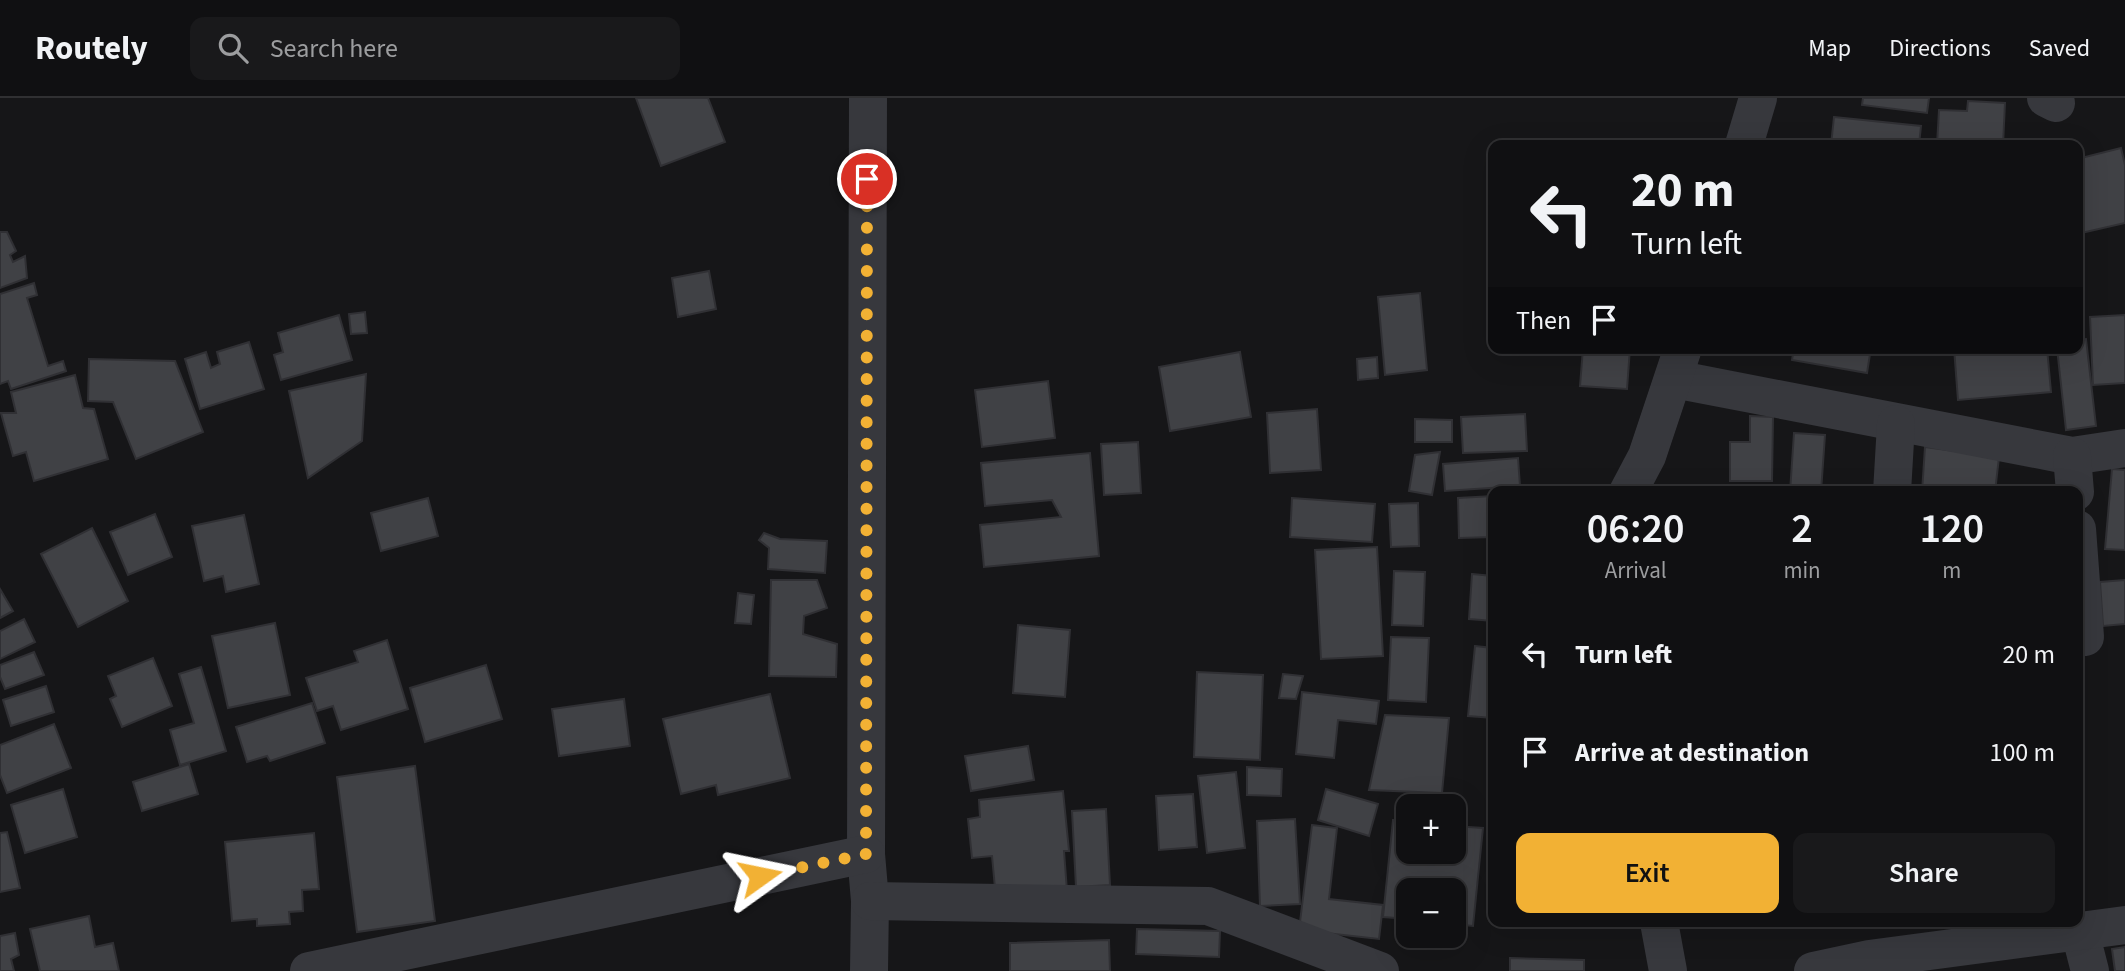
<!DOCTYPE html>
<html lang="en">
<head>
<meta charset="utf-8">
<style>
	body { margin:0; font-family:"Source Sans 3",sans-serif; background:#19191b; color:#f1f3f6; height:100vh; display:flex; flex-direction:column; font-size:26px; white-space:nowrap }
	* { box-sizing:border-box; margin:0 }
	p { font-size:23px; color:#9c9d9f }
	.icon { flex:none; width:38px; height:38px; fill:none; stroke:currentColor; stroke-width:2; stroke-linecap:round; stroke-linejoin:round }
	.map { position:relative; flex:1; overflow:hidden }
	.panel { position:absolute; left:1488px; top:388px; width:595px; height:441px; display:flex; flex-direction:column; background:#101012; border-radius:14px; box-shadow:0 7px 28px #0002,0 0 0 2px #303032 }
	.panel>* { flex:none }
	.hud { position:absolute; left:1488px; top:42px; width:595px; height:214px; border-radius:14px; box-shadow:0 7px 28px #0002,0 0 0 2px #303032; background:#101012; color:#f1f3f6; overflow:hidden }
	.controls { position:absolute; left:1396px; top:696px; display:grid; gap:14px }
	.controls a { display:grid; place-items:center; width:70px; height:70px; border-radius:14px; background:#101012; box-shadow:0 7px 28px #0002,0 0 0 2px #303032; font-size:35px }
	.pin { position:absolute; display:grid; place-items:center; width:60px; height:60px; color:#fff; margin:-30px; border:4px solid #fff; border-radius:50%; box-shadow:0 2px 7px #0007 }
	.me { position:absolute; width:77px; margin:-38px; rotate:78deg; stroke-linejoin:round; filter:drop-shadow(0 0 5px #0008) }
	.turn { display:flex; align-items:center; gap:24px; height:147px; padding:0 28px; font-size:32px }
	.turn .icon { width:91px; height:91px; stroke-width:2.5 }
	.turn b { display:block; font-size:49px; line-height:60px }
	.then { display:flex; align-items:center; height:66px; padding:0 28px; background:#0003; gap:14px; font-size:26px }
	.eta { display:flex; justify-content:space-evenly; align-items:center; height:119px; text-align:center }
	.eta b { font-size:42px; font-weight:600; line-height:49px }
	.primary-button { display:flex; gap:14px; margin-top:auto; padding:14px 28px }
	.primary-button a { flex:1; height:80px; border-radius:14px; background:#f2b134; color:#111; font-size:28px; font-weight:600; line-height:80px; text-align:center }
	.primary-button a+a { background:#19191b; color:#f1f3f6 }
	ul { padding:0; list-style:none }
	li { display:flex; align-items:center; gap:21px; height:98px; padding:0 28px }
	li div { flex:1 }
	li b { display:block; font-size:26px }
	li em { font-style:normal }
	header { display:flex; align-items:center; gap:42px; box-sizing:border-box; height:98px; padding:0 35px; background:#101012; border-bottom:2px solid #303032 }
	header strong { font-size:33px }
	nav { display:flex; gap:38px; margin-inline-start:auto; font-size:24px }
	.search { width:490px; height:63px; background:#19191b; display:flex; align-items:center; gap:18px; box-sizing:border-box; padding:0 24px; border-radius:14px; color:#9c9d9f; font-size:26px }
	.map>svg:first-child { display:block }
</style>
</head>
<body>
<header>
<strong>Routely</strong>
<div class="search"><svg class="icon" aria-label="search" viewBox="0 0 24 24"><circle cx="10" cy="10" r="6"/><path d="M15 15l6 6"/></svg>Search here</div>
<nav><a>Map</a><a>Directions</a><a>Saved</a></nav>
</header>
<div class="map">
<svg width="2125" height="873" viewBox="0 0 2125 873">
	<rect width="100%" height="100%" fill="#161618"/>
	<!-- building -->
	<g fill="#404145" stroke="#303034" stroke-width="2">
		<path d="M 636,0 L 708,0 L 725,44 L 661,68 Z"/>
		<path d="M 1863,0 L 1929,0 L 1927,15 L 1862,7 Z"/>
		<path d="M 1968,3 L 2005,5 L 2003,47 L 1937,47 L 1939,12 L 1967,13 Z"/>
		<path d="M 1834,19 L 1921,28 L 1919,47 L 1831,47 Z"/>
		<path d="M 2121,50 L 2125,67 L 2125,125 L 2077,136 L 2077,61 Z"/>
		<path d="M 0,134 L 7,134 L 16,153 L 10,157 L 13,164 L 25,158 L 27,180 L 0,190 Z"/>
		<path d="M 2077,167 L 2080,167 L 2077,208 Z"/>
		<path d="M 709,173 L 716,211 L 678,219 L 672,180 Z"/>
		<path d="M 34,185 L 37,197 L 27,200 L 48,268 L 63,263 L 66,273 L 11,291 L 8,283 L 0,286 L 0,196 Z"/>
		<path d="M 1420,195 L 1427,272 L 1385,277 L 1378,199 Z"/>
		<path d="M 365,214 L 367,235 L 351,236 L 349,216 Z"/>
		<path d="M 339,217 L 352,262 L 281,282 L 274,257 L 283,254 L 278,235 Z"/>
		<path d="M 2125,217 L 2125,285 L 2093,287 L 2090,219 Z"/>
		<path d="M 2086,241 L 2096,328 L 2066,332 L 2057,250 L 2077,250 L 2077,242 Z"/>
		<path d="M 249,244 L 264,291 L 200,311 L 185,261 L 206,254 L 211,270 L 220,266 L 217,254 Z"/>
		<path d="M 1583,250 L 1630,250 L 1627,291 L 1580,288 Z"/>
		<path d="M 1794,250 L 1871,250 L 1867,275 L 1792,262 Z"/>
		<path d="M 1954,250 L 2047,250 L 2051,294 L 1958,302 Z"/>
		<path d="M 1240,254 L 1251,319 L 1170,333 L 1159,269 Z"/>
		<path d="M 1377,259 L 1378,280 L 1358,282 L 1357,261 Z"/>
		<path d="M 89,261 L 175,263 L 203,334 L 136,361 L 113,304 L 88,303 Z"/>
		<path d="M 366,276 L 362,343 L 308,380 L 289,293 Z"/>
		<path d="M 75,277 L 83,310 L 94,311 L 108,361 L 34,383 L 26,354 L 13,358 L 1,315 L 16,315 L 11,294 Z"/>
		<path d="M 1048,283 L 1055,340 L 982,349 L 975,292 Z"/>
		<path d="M 1317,311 L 1321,372 L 1270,375 L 1267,315 Z"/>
		<path d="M 1525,316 L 1527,353 L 1463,355 L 1461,319 Z"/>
		<path d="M 1750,318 L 1773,319 L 1772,383 L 1730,383 L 1730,344 L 1750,344 Z"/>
		<path d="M 1415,321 L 1452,322 L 1452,344 L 1415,344 Z"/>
		<path d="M 1794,335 L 1825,337 L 1821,394 L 1790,394 Z"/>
		<path d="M 1138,344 L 1141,395 L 1104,397 L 1101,346 Z"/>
		<path d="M 1925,349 L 1999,359 L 1995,394 L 1922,394 Z"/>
		<path d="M 1440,354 L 1432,397 L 1409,393 L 1415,357 Z"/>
		<path d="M 1090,355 L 1099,458 L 984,469 L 980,427 L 1061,419 L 1052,402 L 985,408 L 981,365 Z"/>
		<path d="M 1518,360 L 1520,388 L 1445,393 L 1443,366 Z"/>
		<path d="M 2112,371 L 2125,372 L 2125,452 L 2105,451 Z"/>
		<path d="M 1493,398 L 1493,439 L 1459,440 L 1458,400 Z"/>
		<path d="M 428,400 L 438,438 L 381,453 L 371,415 Z"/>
		<path d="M 1292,400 L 1375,406 L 1372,444 L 1290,439 Z"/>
		<path d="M 1418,405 L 1419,448 L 1391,449 L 1389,406 Z"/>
		<path d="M 155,416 L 172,459 L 128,477 L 110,434 Z"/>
		<path d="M 244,417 L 259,486 L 226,494 L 223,478 L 204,483 L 192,428 Z"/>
		<path d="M 92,430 L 128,503 L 78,529 L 41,456 Z"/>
		<path d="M 764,435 L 780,441 L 827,443 L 825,475 L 768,471 L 769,450 L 759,442 Z"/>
		<path d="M 1377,449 L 1383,558 L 1321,561 L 1315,452 Z"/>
		<path d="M 1394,473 L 1425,474 L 1423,528 L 1392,527 Z"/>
		<path d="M 1472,476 L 1493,478 L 1493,523 L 1469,521 Z"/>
		<path d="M 771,482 L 817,482 L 827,510 L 804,518 L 803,536 L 837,546 L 836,579 L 769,578 Z"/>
		<path d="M 2125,482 L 2125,526 L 2103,528 L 2100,484 Z"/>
		<path d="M 0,491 L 13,513 L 0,520 Z"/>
		<path d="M 738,495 L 754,497 L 751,526 L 735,525 Z"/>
		<path d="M 24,521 L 35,544 L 0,561 L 0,533 Z"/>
		<path d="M 275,525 L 290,597 L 228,610 L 212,538 Z"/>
		<path d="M 1018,527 L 1070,532 L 1065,599 L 1013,595 Z"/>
		<path d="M 1391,539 L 1429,540 L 1426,604 L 1388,602 Z"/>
		<path d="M 387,542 L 408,611 L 341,632 L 333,608 L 317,613 L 306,580 L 358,564 L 354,553 Z"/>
		<path d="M 1475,548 L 1493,550 L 1493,620 L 1468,618 Z"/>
		<path d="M 34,554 L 44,577 L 5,591 L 0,579 L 0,567 Z"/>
		<path d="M 153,560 L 172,608 L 122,629 L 110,601 L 116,598 L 108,578 Z"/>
		<path d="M 486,567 L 502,621 L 425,644 L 410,590 Z"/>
		<path d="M 201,569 L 226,653 L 180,667 L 170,632 L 194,625 L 179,576 Z"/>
		<path d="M 1197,574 L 1263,577 L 1260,662 L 1194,659 Z"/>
		<path d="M 1283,576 L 1303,578 L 1296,601 L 1279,600 Z"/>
		<path d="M 46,588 L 54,614 L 11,628 L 3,602 Z"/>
		<path d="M 1302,594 L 1379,603 L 1376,626 L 1338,622 L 1334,660 L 1296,656 Z"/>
		<path d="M 770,596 L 790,680 L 718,697 L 716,687 L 681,696 L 663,621 Z"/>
		<path d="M 624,601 L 630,648 L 559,658 L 552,611 Z"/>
		<path d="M 312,605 L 325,645 L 270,663 L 267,658 L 247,664 L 236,629 Z"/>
		<path d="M 1385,617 L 1449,620 L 1442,695 L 1369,692 Z"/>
		<path d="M 54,626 L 71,670 L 7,695 L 0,677 L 0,647 Z"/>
		<path d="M 2077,627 L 2082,700 L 2077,700 Z"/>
		<path d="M 1028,648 L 1034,682 L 971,693 L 965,658 Z"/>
		<path d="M 189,666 L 198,696 L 142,713 L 133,684 Z"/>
		<path d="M 415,668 L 435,823 L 357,834 L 337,679 Z"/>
		<path d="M 1247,669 L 1282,671 L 1281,698 L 1247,697 Z"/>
		<path d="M 1236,674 L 1245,750 L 1207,755 L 1198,678 Z"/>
		<path d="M 63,691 L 77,739 L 25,755 L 11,707 Z"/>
		<path d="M 1326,691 L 1378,706 L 1369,738 L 1318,722 Z"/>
		<path d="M 1063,693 L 1069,753 L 1064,753 L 1067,793 L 996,801 L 992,758 L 972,760 L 968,721 L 980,719 L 979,702 Z"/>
		<path d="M 1193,696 L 1197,749 L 1159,752 L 1156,698 Z"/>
		<path d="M 1106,711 L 1110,787 L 1076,789 L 1072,713 Z"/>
		<path d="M 1295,721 L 1300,806 L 1260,808 L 1257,723 Z"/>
		<path d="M 1393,722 L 1409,723 L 1409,754 L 1454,754 L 1454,728 L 1483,730 L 1473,828 L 1454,826 L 1454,793 L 1409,793 L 1409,821 L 1383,819 Z"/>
		<path d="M 1312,727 L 1337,730 L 1329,801 L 1383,807 L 1379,841 L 1299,832 Z"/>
		<path d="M 7,734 L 20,790 L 0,794 L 0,735 Z"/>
		<path d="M 314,735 L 319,791 L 302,792 L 303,813 L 289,814 L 290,826 L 257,828 L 257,821 L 232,823 L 225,744 Z"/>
		<path d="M 89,818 L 95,849 L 113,845 L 119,873 L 40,873 L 30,831 Z"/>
		<path d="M 1137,831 L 1220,833 L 1219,859 L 1136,856 Z"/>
		<path d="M 15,835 L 19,857 L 11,861 L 14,873 L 0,873 L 0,838 Z"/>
		<path d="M 1109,842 L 1110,873 L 1010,873 L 1010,845 Z"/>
		<path d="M 2125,849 L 2125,873 L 2115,873 L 2112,851 Z"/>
		<path d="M 1510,860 L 1584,862 L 1584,873 L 1510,873 Z"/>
	</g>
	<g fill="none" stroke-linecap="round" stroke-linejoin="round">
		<!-- street -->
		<g stroke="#37383d" stroke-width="38">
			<path d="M 868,0 L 866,756 L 870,803 L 869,873"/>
			<path d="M 2046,0 L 2056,5"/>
			<path d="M 1744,47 L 1758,0"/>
			<path d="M 1674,281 L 2072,358 L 2125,350"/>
			<path d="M 2072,358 L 2075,394"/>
			<path d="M 1628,394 L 1647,358 L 1683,250"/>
			<path d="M 1892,394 L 1896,326"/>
			<path d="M 2077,431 L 2085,539"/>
			<path d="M 870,803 L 1208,808 L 1380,873"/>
			<path d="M 1659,824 L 1668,873"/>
			<path d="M 2080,834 L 2090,873"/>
			<path d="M 309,873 L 866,756"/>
			<path d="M 1813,873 L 1869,861 L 2125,827"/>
		</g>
	</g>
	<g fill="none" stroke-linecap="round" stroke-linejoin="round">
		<!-- route -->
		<path stroke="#f2b134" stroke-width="12" stroke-dasharray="0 21.6" d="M 760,778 L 866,756 L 867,81"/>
	</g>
</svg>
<div class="controls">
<a>+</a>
<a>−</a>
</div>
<div class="pin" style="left:867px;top:81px;background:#d93025"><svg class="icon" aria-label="arrive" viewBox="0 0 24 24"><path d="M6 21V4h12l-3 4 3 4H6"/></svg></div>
<svg class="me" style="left:760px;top:778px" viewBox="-20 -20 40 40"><path d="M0-17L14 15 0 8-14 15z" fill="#f2b134" stroke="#fff" stroke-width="4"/></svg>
<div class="hud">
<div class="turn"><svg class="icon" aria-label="left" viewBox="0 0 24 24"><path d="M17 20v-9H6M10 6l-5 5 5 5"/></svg><div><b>20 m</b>Turn left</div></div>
<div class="then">Then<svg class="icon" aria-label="arrive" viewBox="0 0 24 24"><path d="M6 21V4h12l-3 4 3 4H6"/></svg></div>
</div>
<section class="panel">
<div class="eta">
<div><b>06:20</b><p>Arrival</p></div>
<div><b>2</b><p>min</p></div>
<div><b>120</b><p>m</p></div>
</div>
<ul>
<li><svg class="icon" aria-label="left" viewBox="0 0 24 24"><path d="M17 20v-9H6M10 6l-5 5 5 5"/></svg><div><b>Turn left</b></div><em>20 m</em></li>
<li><svg class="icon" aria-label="arrive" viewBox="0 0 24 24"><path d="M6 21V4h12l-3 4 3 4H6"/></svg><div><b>Arrive at destination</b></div><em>100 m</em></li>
</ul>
<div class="primary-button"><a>Exit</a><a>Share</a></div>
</section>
</div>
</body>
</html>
